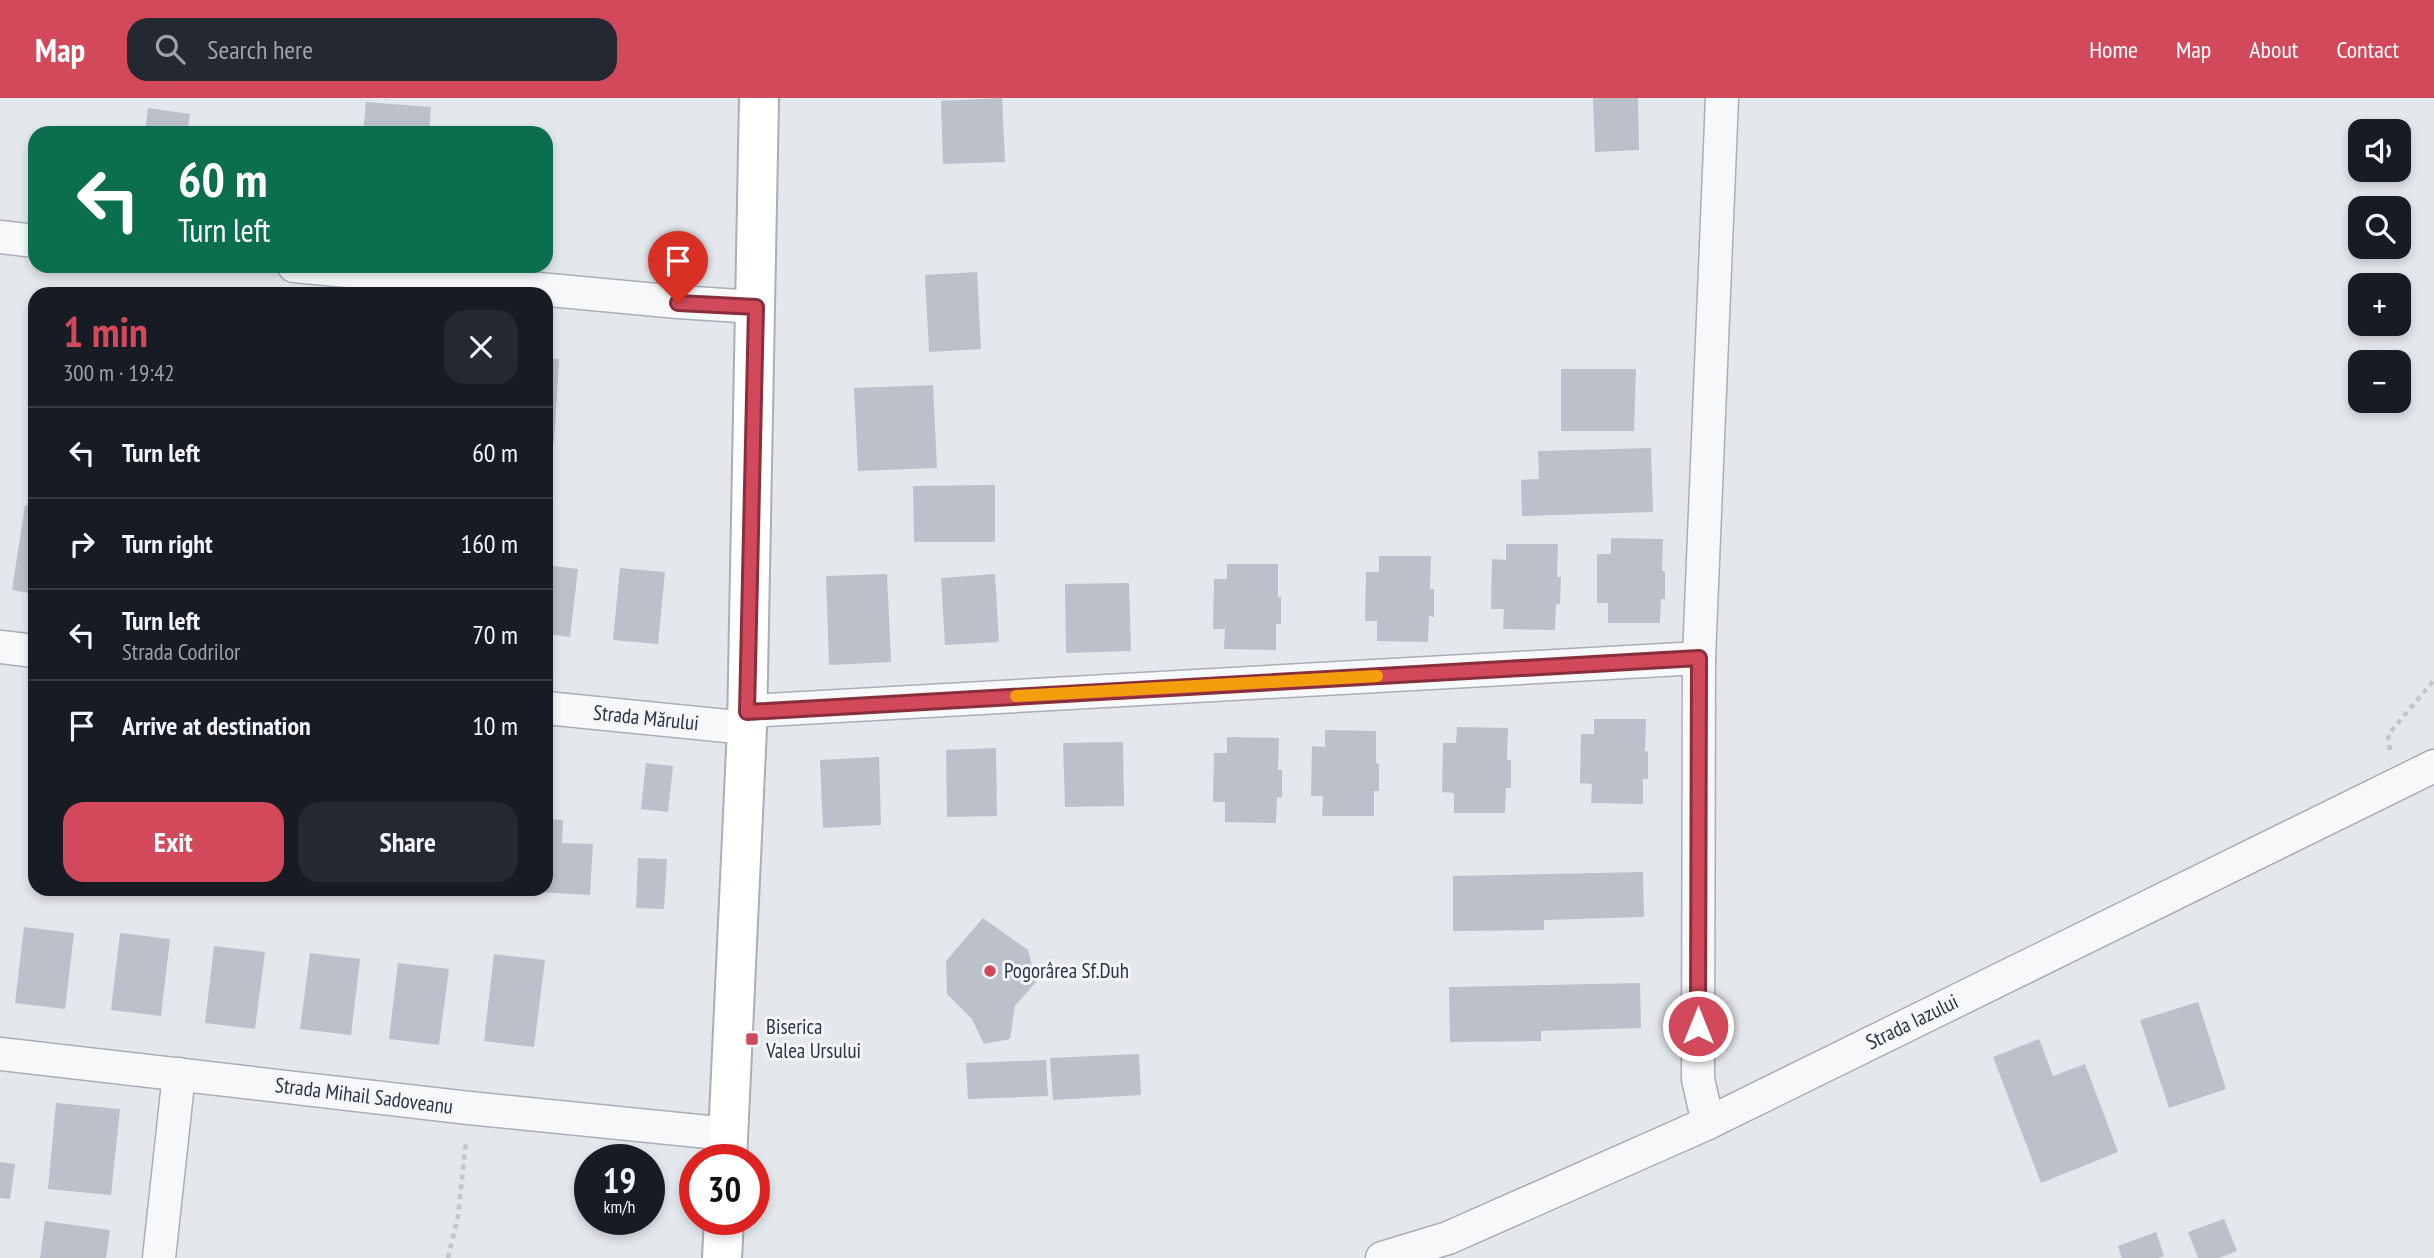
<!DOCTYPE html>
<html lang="en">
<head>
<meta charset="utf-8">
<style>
	body { margin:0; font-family:"PT Sans Narrow",sans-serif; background:#242831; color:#f1f3f6; height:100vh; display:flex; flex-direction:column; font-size:26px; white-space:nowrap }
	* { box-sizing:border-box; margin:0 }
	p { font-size:23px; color:#9ea1a6 }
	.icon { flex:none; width:38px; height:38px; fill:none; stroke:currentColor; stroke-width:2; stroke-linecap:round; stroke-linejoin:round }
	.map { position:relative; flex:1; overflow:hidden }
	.panel { position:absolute; left:28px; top:189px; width:525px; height:609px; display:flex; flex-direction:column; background:#171b24; border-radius:21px; box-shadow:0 4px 10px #0003 }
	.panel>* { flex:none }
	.guide { position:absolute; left:28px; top:28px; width:525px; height:147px; border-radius:21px; box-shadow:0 4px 10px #0003; background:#0b6e4f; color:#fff; overflow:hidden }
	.fabs { position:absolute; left:2348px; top:21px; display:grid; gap:14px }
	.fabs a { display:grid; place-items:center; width:63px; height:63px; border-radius:14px; background:#171b24; box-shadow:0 4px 10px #0003; font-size:35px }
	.speed { position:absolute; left:574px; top:1046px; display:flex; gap:14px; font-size:35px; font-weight:700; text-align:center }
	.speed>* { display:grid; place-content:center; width:91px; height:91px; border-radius:50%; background:#171b24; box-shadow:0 4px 10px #0003; line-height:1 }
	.speed small { font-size:18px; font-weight:400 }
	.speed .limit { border:10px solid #d22; background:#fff; color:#111 }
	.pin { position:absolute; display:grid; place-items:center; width:60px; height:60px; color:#fff; margin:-72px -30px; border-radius:50% 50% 50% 0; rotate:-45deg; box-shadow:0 0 7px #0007 }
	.pin .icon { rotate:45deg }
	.me { position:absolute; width:77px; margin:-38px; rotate:0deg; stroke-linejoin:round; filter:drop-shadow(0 0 5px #0008) }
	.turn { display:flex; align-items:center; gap:24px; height:147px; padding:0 35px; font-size:32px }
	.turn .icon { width:91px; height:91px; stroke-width:2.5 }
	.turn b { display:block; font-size:49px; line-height:60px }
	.round { display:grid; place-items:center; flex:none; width:74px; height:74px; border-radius:21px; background:#242831 }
	.overview { display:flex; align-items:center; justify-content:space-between; height:119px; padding:0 35px }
	h1 { font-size:42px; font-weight:700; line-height:52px; color:#d1495b }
	.cta { display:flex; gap:14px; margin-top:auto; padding:14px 35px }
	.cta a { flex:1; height:80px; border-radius:21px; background:#d1495b; color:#fff; font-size:28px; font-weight:700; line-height:80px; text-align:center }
	.cta a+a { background:#242831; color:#f1f3f6 }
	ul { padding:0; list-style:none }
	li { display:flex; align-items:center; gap:21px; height:91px; padding:0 35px; border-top:2px solid #363941 }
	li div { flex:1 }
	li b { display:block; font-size:26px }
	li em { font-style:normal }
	header { display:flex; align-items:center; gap:42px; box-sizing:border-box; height:98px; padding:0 35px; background:#d1495b; color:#fff }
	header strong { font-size:33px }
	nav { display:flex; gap:38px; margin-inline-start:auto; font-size:24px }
	.search { width:490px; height:63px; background:#242831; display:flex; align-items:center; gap:18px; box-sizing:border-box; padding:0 24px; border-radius:21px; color:#9ea1a6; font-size:26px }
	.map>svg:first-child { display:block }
</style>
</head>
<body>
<header>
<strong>Map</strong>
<div class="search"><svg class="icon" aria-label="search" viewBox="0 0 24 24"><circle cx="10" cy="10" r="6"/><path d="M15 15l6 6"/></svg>Search here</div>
<nav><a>Home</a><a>Map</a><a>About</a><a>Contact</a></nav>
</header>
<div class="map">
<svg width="2434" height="1160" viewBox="0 0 2434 1160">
	<rect width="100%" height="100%" fill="#e4e7ec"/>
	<!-- building -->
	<g fill="#bbc0ca">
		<path d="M 1002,0 L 1005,64 L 943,66 L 941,3 Z"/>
		<path d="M 1593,0 L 1638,0 L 1639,52 L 1595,54 Z"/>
		<path d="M 366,4 L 431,9 L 429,35 L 363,35 Z"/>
		<path d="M 148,10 L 190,16 L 187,35 L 145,35 Z"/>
		<path d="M 234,28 L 291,33 L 291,35 L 234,35 Z"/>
		<path d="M 977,174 L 981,251 L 929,254 L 925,177 Z"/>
		<path d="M 546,260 L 559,261 L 554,345 L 546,345 Z"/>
		<path d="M 1561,271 L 1636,271 L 1634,333 L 1561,333 Z"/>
		<path d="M 933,287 L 937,370 L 858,373 L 854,290 Z"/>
		<path d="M 1651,350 L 1653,414 L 1522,418 L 1521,382 L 1539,381 L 1538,353 Z"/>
		<path d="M 995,387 L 995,444 L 914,444 L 913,388 Z"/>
		<path d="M 25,407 L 35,409 L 35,496 L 12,492 Z"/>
		<path d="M 1611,440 L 1663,441 L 1662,473 L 1665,473 L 1665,501 L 1661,501 L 1660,525 L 1608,525 L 1608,505 L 1597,505 L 1597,456 L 1611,456 Z"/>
		<path d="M 1506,446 L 1558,446 L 1557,479 L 1561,479 L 1560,506 L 1556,506 L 1555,532 L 1503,531 L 1504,511 L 1491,511 L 1492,461 L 1506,462 Z"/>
		<path d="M 1379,458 L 1431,458 L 1430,491 L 1434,491 L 1434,519 L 1429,518 L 1428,544 L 1377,543 L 1377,523 L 1365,523 L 1366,474 L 1379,474 Z"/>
		<path d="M 1227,466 L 1278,466 L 1278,499 L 1281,499 L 1281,526 L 1276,526 L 1276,552 L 1224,551 L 1225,531 L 1213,531 L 1214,481 L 1227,481 Z"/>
		<path d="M 546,467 L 578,471 L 570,539 L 546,536 Z"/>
		<path d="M 620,470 L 665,474 L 658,546 L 613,542 Z"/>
		<path d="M 887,476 L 891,564 L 829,567 L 826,478 Z"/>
		<path d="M 995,476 L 999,544 L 945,547 L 941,480 Z"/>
		<path d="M 1129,485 L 1131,553 L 1066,555 L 1065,486 Z"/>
		<path d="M 1594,621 L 1646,621 L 1645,654 L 1648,653 L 1648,681 L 1643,681 L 1643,706 L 1591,705 L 1592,686 L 1580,685 L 1581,636 L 1594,636 Z"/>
		<path d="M 1457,629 L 1508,630 L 1507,662 L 1511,662 L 1511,690 L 1506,690 L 1505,715 L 1454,715 L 1454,695 L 1442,694 L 1443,645 L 1456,645 Z"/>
		<path d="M 1325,632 L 1376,633 L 1376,665 L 1379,666 L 1379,693 L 1374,693 L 1374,718 L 1322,718 L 1323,698 L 1311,698 L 1312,648 L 1325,649 Z"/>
		<path d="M 1227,639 L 1279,640 L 1278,672 L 1282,672 L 1282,700 L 1277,699 L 1276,725 L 1225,724 L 1225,704 L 1213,704 L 1214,655 L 1227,655 Z"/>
		<path d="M 1123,644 L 1124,708 L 1065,709 L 1063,645 Z"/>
		<path d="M 996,650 L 997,718 L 947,719 L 946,652 Z"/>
		<path d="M 879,659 L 881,727 L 823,730 L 820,662 Z"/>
		<path d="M 646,665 L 673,668 L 668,714 L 641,711 Z"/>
		<path d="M 546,721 L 563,722 L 562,745 L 593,746 L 590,797 L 518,793 L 518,791 L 546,791 Z"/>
		<path d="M 638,760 L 667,761 L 664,811 L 636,810 Z"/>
		<path d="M 1643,774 L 1644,819 L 1544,822 L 1544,832 L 1453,833 L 1453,778 Z"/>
		<path d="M 983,820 L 1028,852 L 1036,884 L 1015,908 L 1010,941 L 984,946 L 972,921 L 947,896 L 946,863 Z"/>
		<path d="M 24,829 L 74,835 L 65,911 L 15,905 Z"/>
		<path d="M 120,835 L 170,841 L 161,918 L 111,912 Z"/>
		<path d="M 214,848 L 265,854 L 255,931 L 205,925 Z"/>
		<path d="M 310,855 L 360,861 L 351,937 L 300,931 Z"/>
		<path d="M 494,856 L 545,862 L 534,949 L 484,943 Z"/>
		<path d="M 398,865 L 449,871 L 439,947 L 389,941 Z"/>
		<path d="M 1640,885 L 1641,930 L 1541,933 L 1541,943 L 1450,944 L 1449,889 Z"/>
		<path d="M 2198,904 L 2226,991 L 2169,1010 L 2140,922 Z"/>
		<path d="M 2039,941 L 2053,978 L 2085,966 L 2118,1054 L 2041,1085 L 1993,959 Z"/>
		<path d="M 1139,956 L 1141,997 L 1053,1002 L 1050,960 Z"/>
		<path d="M 1046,962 L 1048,998 L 968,1001 L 966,965 Z"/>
		<path d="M 56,1005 L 120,1011 L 111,1097 L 48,1091 Z"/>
		<path d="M 0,1064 L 15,1066 L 10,1101 L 0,1100 Z"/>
		<path d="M 2224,1121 L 2237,1153 L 2219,1160 L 2198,1160 L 2188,1134 Z"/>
		<path d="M 45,1123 L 110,1132 L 106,1160 L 40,1160 Z"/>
		<path d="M 2156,1134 L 2164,1158 L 2158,1160 L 2122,1160 L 2118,1148 Z"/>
	</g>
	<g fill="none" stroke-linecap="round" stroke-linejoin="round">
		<!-- minor casing -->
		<g stroke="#a9aeb7" stroke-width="35">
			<g id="minor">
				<path d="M 0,139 L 35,143"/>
				<path d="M 294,168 L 678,204 L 756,209"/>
				<path d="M 0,549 L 35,553"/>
				<path d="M 546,610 L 747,630"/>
				<path d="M 747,613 L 1699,560"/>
				<path d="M 0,956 L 469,1010 L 728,1036"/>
				<path d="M 1708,1025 L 1698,981 L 1699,560 L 1722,0"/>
				<path d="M 159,1160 L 179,976"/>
				<path d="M 1382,1160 L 1448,1140 L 1708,1025 L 2434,668"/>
			</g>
		</g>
		<!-- secondary casing -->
		<g stroke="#a9aeb7" stroke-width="42">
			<g id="secondary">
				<path d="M 727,1062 L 747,630 L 759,0"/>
				<path d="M 722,1160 L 724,1122"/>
			</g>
		</g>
		<!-- path -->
		<g stroke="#c2c5cb" stroke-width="4.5" stroke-dasharray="5 5" stroke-linecap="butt">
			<path d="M 2390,652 L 2388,637 L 2434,582"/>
			<path d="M 448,1160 L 458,1118 L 466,1044"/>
		</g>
		<!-- minor -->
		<use href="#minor" stroke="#f7f8fa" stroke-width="32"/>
		<!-- secondary -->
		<use href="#secondary" stroke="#fff" stroke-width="38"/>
	</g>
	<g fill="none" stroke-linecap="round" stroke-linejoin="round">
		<!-- route casing -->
		<g stroke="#882f3b" stroke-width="18">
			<path id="route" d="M 678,205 L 756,209 L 747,614 L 1699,560 L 1698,928"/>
		</g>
		<!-- route -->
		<use href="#route" stroke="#d1495b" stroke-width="12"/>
		<!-- slow -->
		<path stroke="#f59e0b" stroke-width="12" d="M 1016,598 L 1377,578"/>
	</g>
	<!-- markers -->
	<g fill="#d1495b" stroke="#f4f6f9" stroke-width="2.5">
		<circle cx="990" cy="873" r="7"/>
		<rect x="745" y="934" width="14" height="14" rx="3.5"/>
	</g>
	<g text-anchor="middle" stroke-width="6" stroke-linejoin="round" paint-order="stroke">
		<!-- street labels -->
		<g font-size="21" fill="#2b3445" stroke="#f4f6f9">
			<text transform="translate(646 620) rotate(6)" y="7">Strada Mărului</text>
			<text transform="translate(1912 924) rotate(-26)" y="7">Strada Iazului</text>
			<text transform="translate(364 998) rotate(7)" y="7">Strada Mihail Sadoveanu</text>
		</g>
		<!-- poi labels -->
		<g font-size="21" fill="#2b3445" stroke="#f4f6f9" text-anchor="start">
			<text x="1004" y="880">Pogorârea Sf.Duh</text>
			<text x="766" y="936">Biserica<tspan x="766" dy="24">Valea Ursului</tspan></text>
		</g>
	</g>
</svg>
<div class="fabs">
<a><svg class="icon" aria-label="sound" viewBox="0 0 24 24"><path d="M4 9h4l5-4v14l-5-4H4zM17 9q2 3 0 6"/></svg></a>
<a><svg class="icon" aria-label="search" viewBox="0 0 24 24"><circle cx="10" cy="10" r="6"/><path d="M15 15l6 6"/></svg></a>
<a>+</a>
<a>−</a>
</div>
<div class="speed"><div>19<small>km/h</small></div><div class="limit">30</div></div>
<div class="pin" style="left:678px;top:205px;background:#d93025"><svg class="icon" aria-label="arrive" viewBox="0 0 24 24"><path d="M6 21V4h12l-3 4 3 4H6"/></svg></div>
<svg class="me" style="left:1698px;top:928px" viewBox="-20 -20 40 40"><circle r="17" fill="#d1495b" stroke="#fff" stroke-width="3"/><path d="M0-11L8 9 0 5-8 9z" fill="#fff"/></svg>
<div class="guide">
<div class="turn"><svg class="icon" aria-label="left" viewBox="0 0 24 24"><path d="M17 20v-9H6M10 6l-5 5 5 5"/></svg><div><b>60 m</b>Turn left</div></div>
</div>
<section class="panel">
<div class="overview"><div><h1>1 min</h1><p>300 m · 19:42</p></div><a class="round"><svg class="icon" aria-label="close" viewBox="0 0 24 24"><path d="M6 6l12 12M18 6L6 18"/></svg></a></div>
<ul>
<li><svg class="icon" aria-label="left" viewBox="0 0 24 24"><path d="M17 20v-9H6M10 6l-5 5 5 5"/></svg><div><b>Turn left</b></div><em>60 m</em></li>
<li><svg class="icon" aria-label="right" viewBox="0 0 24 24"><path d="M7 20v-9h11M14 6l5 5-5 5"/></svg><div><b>Turn right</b></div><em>160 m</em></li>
<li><svg class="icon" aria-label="left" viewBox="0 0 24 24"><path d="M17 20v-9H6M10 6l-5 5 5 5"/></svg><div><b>Turn left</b><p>Strada Codrilor</p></div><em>70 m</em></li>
<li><svg class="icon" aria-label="arrive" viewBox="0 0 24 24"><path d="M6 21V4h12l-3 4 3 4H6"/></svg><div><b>Arrive at destination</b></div><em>10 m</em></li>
</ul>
<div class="cta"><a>Exit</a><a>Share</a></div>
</section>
</div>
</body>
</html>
